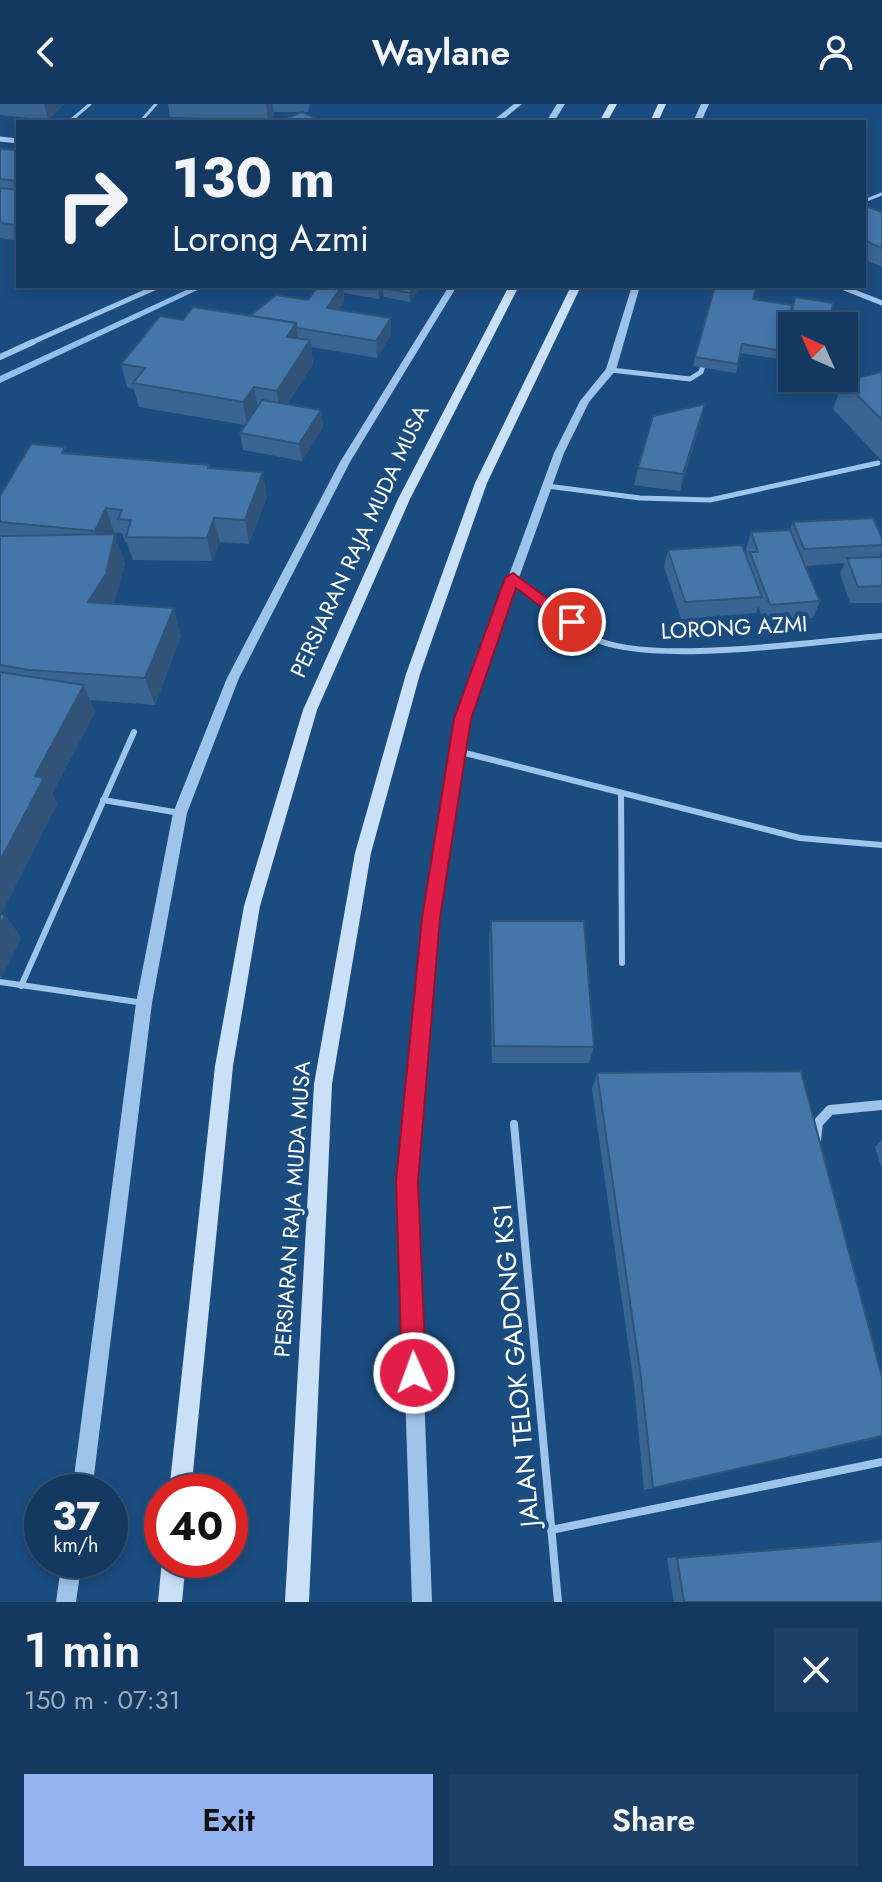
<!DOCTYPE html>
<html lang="en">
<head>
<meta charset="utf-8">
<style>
	body { margin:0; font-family:Jost,sans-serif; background:#1d4066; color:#f1f3f6; height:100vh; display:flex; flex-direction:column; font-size:30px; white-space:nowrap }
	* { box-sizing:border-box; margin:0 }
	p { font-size:26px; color:#9dacbd }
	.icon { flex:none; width:44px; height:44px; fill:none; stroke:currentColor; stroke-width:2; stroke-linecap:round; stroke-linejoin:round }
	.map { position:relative; height:1498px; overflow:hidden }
	.sheet { display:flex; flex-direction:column; background:#143960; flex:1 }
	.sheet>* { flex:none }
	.guide { position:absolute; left:16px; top:16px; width:850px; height:168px; border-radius:0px; box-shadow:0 4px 12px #0003,0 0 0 2px #335375; background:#143960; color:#f1f3f6; overflow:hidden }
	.needle { width:52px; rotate:315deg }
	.fabs { position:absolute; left:778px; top:208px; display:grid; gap:16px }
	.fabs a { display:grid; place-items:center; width:80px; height:80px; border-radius:0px; background:#143960; box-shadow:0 4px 12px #0003,0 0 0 2px #335375; font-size:40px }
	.speed { position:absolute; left:24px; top:1370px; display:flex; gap:16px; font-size:40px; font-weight:700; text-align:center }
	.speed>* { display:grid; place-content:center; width:104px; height:104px; border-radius:50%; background:#143960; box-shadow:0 4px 12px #0003,0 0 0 2px #335375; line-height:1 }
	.speed small { font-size:20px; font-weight:400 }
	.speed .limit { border:12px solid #d22; background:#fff; color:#111 }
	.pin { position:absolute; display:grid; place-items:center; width:68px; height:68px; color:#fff; margin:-34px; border:4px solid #fff; border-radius:50%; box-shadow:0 2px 8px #0007 }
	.me { position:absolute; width:88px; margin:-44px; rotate:358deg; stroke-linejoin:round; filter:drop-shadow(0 0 6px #0008) }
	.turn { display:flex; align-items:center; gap:28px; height:168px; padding:0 24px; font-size:36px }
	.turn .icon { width:104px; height:104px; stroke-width:2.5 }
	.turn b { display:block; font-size:56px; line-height:68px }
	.round { display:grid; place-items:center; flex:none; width:84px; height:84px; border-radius:0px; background:#1d4066 }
	.head { display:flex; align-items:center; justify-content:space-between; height:136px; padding:0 24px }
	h1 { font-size:48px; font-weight:600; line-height:60px }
	.primary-button { display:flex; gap:16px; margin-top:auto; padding:16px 24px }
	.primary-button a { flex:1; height:92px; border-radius:0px; background:#95b2f1; color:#111; font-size:32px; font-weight:600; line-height:92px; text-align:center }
	.primary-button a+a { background:#1d4066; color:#f1f3f6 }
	header { display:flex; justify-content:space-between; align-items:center; height:104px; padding:0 24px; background:#143960; font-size:36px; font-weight:600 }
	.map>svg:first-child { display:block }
</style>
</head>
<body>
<header><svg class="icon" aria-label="back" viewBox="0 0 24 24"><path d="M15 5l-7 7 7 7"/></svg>Waylane<svg class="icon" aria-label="person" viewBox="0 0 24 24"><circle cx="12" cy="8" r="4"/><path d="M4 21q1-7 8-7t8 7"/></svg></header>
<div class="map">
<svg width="882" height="1498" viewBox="0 0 882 1498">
	<rect width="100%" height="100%" fill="#1b4c80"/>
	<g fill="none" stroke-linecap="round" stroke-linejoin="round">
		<!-- stream -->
		<path fill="#91c0ec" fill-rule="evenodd" d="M 195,182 L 206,182 L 0,279 L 0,272 Z"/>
		<!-- service-far3 -->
		<g stroke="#9ec4ea" stroke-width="3">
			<path d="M 69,18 L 90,0"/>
			<path d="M 140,18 L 156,0"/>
			<path d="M 864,97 L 882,90"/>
		</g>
		<!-- service-far2 -->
		<g stroke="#9ec4ea" stroke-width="5">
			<path d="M 611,266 L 690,275 L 701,268 L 704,259"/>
			<path d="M 547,382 L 640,394 L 710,396 L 878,359"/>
		</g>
		<!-- service-far1 -->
		<g stroke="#9ec4ea" stroke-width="6">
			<path d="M 457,647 L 800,734 L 882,741"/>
			<path d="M 621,689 L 622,859"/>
			<path d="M 103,696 L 180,709"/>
			<path d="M 0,878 L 144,899"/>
			<path d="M 21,882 L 134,628"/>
		</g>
		<!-- service -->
		<g stroke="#9ec4ea" stroke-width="8">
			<path d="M 514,1020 L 558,1498"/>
			<path d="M 551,1426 L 882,1358"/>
		</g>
		<!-- minor-far2 -->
		<g stroke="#9ec4ea" stroke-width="5">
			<path d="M 0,35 L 18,37"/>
			<path d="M 839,182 L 882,199"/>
			<path d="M 28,240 L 159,182"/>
		</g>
		<!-- minor-far1 -->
		<g stroke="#9ec4ea" stroke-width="6">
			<path d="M 0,253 L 33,238"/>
			<path d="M 513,474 C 538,493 564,517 591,533 C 645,563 816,537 882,532"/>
		</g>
		<!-- minor -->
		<path stroke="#9ec4ea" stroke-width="10" d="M 816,1036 L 818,1019 L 830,1006 L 882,1001"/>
		<!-- tertiary -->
		<g fill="#9ec4ea" fill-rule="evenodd">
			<path d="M 514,0 L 522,0 L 500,18 L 491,18 Z"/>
			<path d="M 557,0 L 565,0 L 554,18 L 546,18 Z"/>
			<path d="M 701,0 L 709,0 L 701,18 L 693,18 Z"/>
			<path d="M 449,182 L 457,182 L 350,358 L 239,574 L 187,709 L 152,899 L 92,1388 L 72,1388 L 136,899 L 173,709 L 227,574 L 340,358 Z"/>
			<path d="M 632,182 L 640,182 L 616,266 L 589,298 L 564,349 L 468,615 L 438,814 L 416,1077 L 432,1498 L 412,1498 L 398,1077 L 424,814 L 456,615 L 554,349 L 580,297 L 606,265 Z"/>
			<path d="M 62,1456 L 82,1456 L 76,1498 L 56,1498 Z"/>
		</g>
		<!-- secondary -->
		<g fill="#cae0f7" fill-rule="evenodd">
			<path d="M 609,0 L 617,0 L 607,18 L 599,18 Z"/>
			<path d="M 658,0 L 666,0 L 658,18 L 650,18 Z"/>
			<path d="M 509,182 L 519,182 L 410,395 L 317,606 L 260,802 L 233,962 L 191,1388 L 169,1388 L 215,962 L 244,802 L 303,606 L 398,395 Z"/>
			<path d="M 571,182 L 581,182 L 487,379 L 420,570 L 371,749 L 332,980 L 309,1498 L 285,1498 L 314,980 L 355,749 L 406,570 L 475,379 Z"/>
			<path d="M 162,1456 L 186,1456 L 182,1498 L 158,1498 Z"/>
		</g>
	</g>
	<!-- wall -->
	<g fill="#3a6592">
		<path d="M 0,0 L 64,0 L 48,16 L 0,11 Z"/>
		<path d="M 168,0 L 310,0 L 308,8 L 303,8 L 324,18 L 282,18 L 282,16 L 301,8 L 274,8 L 272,18 L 205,18 L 205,14 L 170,13 Z"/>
		<path d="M 0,45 L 18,46 L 18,137 L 0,134 Z"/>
		<path d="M 864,105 L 882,108 L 882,163 L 864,155 Z"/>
		<path d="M 318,182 L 421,182 L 410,198 L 384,193 L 383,188 L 379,195 L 344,189 L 344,197 L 338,206 L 391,231 L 377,254 L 311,243 L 313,260 L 287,300 L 321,306 L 323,323 L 302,357 L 243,346 L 240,329 L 245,321 L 139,303 L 134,285 L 127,283 L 121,260 L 183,216 L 250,212 L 308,196 Z"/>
		<path d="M 753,195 L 792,222 L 792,257 L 740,249 L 736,269 L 693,262 L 695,253 Z"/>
		<path d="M 882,264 L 882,357 L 833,305 L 843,277 L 880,269 Z"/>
		<path d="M 705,300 L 701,317 L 680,387 L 634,381 L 638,364 Z"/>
		<path d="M 67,349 L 209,361 L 210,364 L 267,392 L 249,440 L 220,438 L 212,457 L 133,456 L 127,439 L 125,438 L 122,429 L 114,428 L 113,430 L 125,459 L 114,500 L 181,532 L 155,601 L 90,596 L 95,608 L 52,690 L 57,700 L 1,810 L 5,811 L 21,834 L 1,874 L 0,874 L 0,392 Z"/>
		<path d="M 793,418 L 882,434 L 882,447 L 879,453 L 882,453 L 882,499 L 850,499 L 840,470 L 845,459 L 805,462 L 820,497 L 813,514 L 764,518 L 758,502 L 756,509 L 681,515 L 664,463 L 668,446 L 748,455 L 748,453 L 746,445 L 751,428 L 790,426 Z"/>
		<path d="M 491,817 L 594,943 L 589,959 L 492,959 L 489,836 Z"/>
		<path d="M 597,969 L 882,1333 L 644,1386 L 634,1281 L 592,985 Z"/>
		<path d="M 882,1036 L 882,1065 L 875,1043 Z"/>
		<path d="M 882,1436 L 882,1498 L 674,1498 L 667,1454 Z"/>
	</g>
	<!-- shaded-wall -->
	<g fill="#305377">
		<path d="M 44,0 L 64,0 L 48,16 Z"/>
		<path d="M 266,0 L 273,0 L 274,11 L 272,18 L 268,18 Z"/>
		<path d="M 342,182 L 343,182 L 344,197 L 328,221 L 327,204 Z"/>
		<path d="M 378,182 L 387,182 L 383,184 L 383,188 L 379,195 Z"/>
		<path d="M 415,182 L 421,182 L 410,198 L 410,189 Z"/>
		<path d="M 391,214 L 391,231 L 377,254 L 376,237 Z"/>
		<path d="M 296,219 L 299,243 L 287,233 Z"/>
		<path d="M 310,236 L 313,260 L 280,310 L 277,287 Z"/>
		<path d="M 254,283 L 258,306 L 247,322 L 243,298 Z"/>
		<path d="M 705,300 L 701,317 L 680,387 L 683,370 Z"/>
		<path d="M 321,306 L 323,323 L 302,357 L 299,340 Z"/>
		<path d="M 263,368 L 267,392 L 249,440 L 245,416 Z"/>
		<path d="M 106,404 L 114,428 L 103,450 L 95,427 Z"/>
		<path d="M 214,414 L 220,438 L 212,457 L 207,434 Z"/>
		<path d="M 115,430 L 125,459 L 115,498 L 98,526 L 88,498 Z"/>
		<path d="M 174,504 L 181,532 L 155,601 L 145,574 Z"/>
		<path d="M 84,581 L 95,608 L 52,690 L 57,700 L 0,812 L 0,757 L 35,672 Z"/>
		<path d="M 5,811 L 21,834 L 1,874 L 0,872 L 0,821 Z"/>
	</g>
	<!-- building -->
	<g fill="#4476aa" stroke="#305377" stroke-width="2">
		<path d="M 302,8 L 324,18 L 287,18 L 282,16 Z"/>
		<path d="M 0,45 L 18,46 L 18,77 L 0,75 Z"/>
		<path d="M 1,84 L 18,86 L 18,121 L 0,119 L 0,86 Z"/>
		<path d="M 869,103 L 882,108 L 882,144 L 864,136 L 864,105 Z"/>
		<path d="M 318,182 L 342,182 L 327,204 L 391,214 L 376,237 L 297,224 L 296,219 L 250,212 L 276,191 L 308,196 Z"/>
		<path d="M 385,182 L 415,182 L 410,189 L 383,184 Z"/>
		<path d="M 715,182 L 757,182 L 753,195 L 792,201 L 783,247 L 742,240 L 738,260 L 695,253 Z"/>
		<path d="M 795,193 L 833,199 L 830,222 L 792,222 L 792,240 L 785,239 Z"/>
		<path d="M 193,203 L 296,219 L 287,233 L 310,236 L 277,287 L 254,283 L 243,298 L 133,279 L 145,264 L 121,260 L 160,212 L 183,216 Z"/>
		<path d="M 882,268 L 882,316 L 843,277 Z"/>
		<path d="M 262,296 L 321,306 L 299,340 L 240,329 Z"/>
		<path d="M 705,300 L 683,370 L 638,364 L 653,312 Z"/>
		<path d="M 31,340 L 65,343 L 62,349 L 209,361 L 208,364 L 263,368 L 245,416 L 214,414 L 207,434 L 126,433 L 131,416 L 118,415 L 122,406 L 106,404 L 95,427 L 0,418 L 0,392 Z"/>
		<path d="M 873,414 L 882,434 L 882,441 L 804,445 L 793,418 Z"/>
		<path d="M 790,426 L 820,497 L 770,501 L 750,448 L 758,448 L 751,428 Z"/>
		<path d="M 115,430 L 106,470 L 88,498 L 174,504 L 145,574 L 29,566 L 0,561 L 0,432 Z"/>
		<path d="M 742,441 L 762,493 L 685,498 L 668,446 Z"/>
		<path d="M 882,453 L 882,482 L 858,483 L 847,454 Z"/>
		<path d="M 0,568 L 84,581 L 35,672 L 44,674 L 0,757 Z"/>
		<path d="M 0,810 L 5,811 L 0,821 Z"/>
		<path d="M 491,817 L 584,817 L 594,943 L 494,942 Z"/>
		<path d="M 801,967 L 882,1273 L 882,1332 L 653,1384 L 641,1274 L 597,969 Z"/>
		<path d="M 882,1437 L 882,1498 L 684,1498 L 677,1454 Z"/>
	</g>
	<!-- route -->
	<path fill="#e11d48" stroke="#92132f" stroke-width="2" d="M 513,469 L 580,518 L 572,523 L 567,522 L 516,484 L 471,615 L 440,814 L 418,1077 L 426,1269 L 423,1278 L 414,1281 L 405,1278 L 402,1269 L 396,1077 L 422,814 L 454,615 L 505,474 Z"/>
	<g text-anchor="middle" stroke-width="8" stroke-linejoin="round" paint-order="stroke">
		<!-- street labels -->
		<g font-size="22" fill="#fff" stroke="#1b4c80">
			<text transform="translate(359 437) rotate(-65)" y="8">PERSIARAN RAJA MUDA MUSA</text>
			<text transform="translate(734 523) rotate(-3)" y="8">LORONG AZMI</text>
			<text transform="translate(292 1105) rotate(-86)" y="8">PERSIARAN RAJA MUDA MUSA</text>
		</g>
		<!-- near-street labels -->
		<g font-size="26" fill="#fff" stroke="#1b4c80">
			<text transform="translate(516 1261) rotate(-95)" y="9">JALAN TELOK GADONG KS1</text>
		</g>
	</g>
</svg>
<div class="fabs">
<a><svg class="needle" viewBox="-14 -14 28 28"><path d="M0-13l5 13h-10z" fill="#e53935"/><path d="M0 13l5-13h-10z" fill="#9dacbd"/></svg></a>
</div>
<div class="speed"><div>37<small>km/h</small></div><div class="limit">40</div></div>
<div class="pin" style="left:572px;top:518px;background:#d93025"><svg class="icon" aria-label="arrive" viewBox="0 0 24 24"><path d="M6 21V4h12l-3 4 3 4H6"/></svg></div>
<svg class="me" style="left:414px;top:1269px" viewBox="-20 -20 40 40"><circle r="17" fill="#e11d48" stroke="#fff" stroke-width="3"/><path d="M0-11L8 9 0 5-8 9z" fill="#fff"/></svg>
<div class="guide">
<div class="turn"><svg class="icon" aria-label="right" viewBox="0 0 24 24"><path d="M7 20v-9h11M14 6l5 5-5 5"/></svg><div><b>130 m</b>Lorong Azmi</div></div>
</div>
</div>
<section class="sheet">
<div class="head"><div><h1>1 min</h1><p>150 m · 07:31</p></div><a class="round"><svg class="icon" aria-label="close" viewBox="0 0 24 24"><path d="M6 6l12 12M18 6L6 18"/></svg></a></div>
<div class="primary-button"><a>Exit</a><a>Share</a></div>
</section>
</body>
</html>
